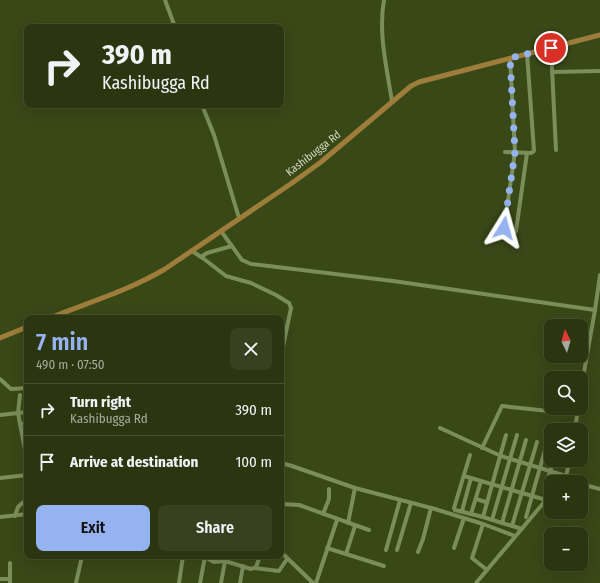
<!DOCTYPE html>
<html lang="en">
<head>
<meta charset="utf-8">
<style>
	body { margin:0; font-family:"Fira Sans Condensed",sans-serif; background:#37411f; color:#f1f3f6; height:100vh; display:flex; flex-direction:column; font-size:15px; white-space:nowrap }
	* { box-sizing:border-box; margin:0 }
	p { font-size:13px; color:#a6ab9f }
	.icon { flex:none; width:22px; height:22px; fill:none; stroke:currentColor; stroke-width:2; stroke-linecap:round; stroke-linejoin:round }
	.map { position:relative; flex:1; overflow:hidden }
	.drawer { position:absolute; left:24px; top:315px; width:260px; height:244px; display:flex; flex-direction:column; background:#2b3611; border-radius:8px; box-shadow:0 4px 16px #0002,0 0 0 1px #475031 }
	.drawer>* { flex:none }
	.hud { position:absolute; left:24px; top:24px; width:260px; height:84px; border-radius:8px; box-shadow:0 4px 16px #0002,0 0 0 1px #475031; background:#2b3611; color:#f1f3f6; overflow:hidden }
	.needle { width:26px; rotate:355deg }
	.tools { position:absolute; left:544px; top:319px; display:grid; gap:8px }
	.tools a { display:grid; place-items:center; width:44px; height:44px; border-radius:8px; background:#2b3611; box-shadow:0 4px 16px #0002,0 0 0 1px #475031; font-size:20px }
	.pin { position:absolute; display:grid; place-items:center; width:34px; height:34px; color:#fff; margin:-17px; border:2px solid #fff; border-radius:50%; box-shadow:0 1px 4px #0007 }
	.me { position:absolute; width:44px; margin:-22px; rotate:8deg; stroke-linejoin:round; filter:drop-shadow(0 0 3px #0008) }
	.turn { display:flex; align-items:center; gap:14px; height:84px; padding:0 12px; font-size:18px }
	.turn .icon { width:52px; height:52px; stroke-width:2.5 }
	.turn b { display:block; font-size:28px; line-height:34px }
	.round { display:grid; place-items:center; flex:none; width:42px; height:42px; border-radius:8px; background:#37411f }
	.headline { display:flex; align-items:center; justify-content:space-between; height:68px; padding:0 12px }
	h1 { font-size:24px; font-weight:600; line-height:30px; color:#95b2f1 }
	.button { display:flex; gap:8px; margin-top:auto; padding:8px 12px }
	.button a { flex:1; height:46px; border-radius:8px; background:#95b2f1; color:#111; font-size:16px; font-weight:600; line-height:46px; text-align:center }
	.button a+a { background:#37411f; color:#f1f3f6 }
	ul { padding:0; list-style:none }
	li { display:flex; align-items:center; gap:12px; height:52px; padding:0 12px; border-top:1px solid #475031 }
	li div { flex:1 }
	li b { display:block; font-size:15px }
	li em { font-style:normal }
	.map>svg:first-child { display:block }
</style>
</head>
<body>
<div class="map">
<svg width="600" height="583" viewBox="0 0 600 583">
	<rect width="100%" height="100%" fill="#394817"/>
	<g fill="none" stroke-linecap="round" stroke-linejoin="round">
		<!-- minor -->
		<g stroke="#7b8d5a" stroke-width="4">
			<path d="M 165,0 L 175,27"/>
			<path d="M 384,0 C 378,34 387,68 392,102"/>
			<path d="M 551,48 L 556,150"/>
			<path d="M 552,72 L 600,71"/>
			<path d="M 202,105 L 214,135 L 239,218"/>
			<path d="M 505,152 L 531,153 L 534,151 L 527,53"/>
			<path d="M 504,228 L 515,152 L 510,58"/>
			<path d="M 221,231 L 242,260 L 251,264 L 393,281 L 595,310"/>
			<path d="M 516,231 L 527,153"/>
			<path d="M 192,251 L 204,259 L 226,276 L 251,283 L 276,295 L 289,303 L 291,308 L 281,356"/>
			<path d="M 201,257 L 207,253 L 232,246"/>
			<path d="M 0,379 L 11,389 L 27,388"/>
			<path d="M 581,389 L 595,310 L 600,275"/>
			<path d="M 20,395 L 18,413 L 27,460"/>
			<path d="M 0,415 L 27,412"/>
			<path d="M 20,424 L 27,423"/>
			<path d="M 440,428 L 501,456 L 566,476 L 575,482"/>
			<path d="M 575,430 L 578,408"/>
			<path d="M 506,435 L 483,517 L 522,529"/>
			<path d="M 482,448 L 502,406 L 577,414"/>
			<path d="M 470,455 L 454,508 L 455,510 L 483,517"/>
			<path d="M 281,463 L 292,466 L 355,488 L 435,509 L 483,524 L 515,536"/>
			<path d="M 464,476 L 546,500"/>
			<path d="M 0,478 L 27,475"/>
			<path d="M 562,482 L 566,476 L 570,460"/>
			<path d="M 581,484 L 600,489"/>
			<path d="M 545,487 L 554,460"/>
			<path d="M 476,499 L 486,502"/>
			<path d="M 281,504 L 299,505 L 369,530"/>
			<path d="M 462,511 L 471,478"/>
			<path d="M 323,514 L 329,499 L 329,489"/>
			<path d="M 471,514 L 481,481"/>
			<path d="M 15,516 L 18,507 L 27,499"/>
			<path d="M 0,517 L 27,514"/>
			<path d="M 526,517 L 547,443"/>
			<path d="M 492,520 L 517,435"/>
			<path d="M 348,523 L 355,488"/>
			<path d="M 502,523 L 526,440"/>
			<path d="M 483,524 L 472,558 L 487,570"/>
			<path d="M 512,526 L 537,442"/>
			<path d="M 327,548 L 384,566"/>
			<path d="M 454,548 L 464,518"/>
			<path d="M 386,550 L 400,500"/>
			<path d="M 397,550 L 411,503"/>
			<path d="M 281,552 L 313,583"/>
			<path d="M 418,552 L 423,539 L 431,508"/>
			<path d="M 346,554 L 355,526"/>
			<path d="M 203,556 L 214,562 L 225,561 L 251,569 L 256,567 L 260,556"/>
			<path d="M 10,563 L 10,583"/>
			<path d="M 254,568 L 279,571 L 287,559"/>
			<path d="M 0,579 L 10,579"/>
			<path d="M 76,583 L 82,556"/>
			<path d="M 179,583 L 183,556"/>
			<path d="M 200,583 L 205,557"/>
			<path d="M 221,583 L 225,561"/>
			<path d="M 240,583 L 243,566"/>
			<path d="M 316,583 L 337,520"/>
			<path d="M 476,583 L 551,494"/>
		</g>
		<!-- major -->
		<g stroke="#9e7d3a" stroke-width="5">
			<path d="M 50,318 C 89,302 128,291 165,269 L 292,183 L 321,162 L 411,86 L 419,82 L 600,35"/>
			<path d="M 0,338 L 27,327"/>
		</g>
	</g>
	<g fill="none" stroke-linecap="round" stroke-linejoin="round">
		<!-- route -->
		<path stroke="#95b2f1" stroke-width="7" stroke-dasharray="0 12.6" d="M 504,228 L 515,152 L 510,58 L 551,48"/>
	</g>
	<g text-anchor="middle" stroke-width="4" stroke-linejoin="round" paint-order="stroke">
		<!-- street labels -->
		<g font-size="11" fill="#cfdabf" stroke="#394817">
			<text transform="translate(313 153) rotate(-38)" y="4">Kashibugga Rd</text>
		</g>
	</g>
</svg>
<div class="tools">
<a><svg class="needle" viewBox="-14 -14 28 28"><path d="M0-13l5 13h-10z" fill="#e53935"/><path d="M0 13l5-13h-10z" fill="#a6ab9f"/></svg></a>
<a><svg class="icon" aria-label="search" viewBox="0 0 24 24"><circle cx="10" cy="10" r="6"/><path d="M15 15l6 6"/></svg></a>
<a><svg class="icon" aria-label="layers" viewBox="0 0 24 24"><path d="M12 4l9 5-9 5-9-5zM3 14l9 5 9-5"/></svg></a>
<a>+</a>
<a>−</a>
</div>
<div class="pin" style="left:551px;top:48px;background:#d93025"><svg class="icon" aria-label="arrive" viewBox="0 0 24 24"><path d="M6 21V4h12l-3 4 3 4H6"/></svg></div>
<svg class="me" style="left:504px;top:228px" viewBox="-20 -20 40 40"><path d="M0-17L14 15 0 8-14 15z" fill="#95b2f1" stroke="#fff" stroke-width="4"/></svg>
<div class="hud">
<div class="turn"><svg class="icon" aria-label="right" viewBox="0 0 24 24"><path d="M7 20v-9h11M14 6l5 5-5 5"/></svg><div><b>390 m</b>Kashibugga Rd</div></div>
</div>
<section class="drawer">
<div class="headline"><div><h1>7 min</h1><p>490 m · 07:50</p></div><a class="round"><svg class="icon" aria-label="close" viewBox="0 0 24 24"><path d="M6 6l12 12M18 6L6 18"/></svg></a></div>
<ul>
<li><svg class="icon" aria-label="right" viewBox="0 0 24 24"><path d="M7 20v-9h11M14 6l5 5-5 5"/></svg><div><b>Turn right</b><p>Kashibugga Rd</p></div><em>390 m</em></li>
<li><svg class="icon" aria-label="arrive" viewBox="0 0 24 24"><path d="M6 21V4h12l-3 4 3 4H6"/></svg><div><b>Arrive at destination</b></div><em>100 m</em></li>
</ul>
<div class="button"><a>Exit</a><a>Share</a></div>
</section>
</div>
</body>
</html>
